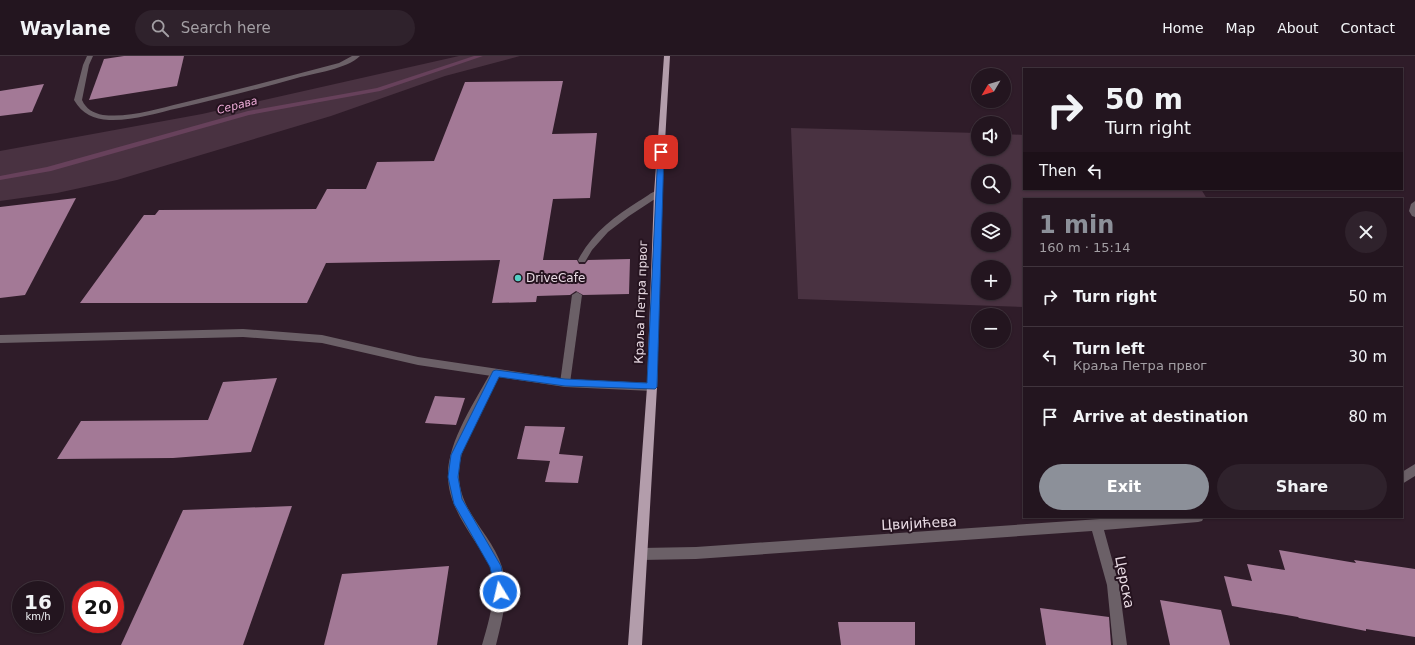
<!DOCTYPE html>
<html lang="en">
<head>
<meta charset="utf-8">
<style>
	body { margin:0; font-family:"DejaVu Sans",sans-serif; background:#2f222c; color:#f1f3f6; height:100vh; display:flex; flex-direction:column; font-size:15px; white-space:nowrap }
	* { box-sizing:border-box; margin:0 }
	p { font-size:13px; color:#a39fa4 }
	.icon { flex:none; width:22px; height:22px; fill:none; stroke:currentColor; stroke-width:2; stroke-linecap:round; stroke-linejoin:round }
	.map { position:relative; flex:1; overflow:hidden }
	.sheet { position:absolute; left:1023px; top:142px; width:380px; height:320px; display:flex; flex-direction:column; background:#23151f; border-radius:0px; box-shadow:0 1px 3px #0004,0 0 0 1px #40343d }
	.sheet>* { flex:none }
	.guide { position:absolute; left:1023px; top:12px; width:380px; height:122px; border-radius:0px; box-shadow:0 1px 3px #0004,0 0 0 1px #40343d; background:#23151f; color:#f1f3f6; overflow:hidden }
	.needle { width:26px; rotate:232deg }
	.fabs { position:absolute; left:971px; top:12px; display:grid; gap:8px }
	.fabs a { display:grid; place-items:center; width:40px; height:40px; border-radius:50%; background:#23151f; box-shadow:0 1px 3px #0004,0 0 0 1px #40343d; font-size:20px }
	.speed { position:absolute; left:12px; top:525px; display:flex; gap:8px; font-size:20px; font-weight:700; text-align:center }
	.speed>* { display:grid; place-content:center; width:52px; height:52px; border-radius:50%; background:#23151f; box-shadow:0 1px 3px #0004,0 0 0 1px #40343d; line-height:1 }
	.speed small { font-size:10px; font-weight:400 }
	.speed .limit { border:6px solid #d22; background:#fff; color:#111 }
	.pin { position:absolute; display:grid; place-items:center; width:34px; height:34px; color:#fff; margin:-17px; border-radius:8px; box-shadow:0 2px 6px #0006 }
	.me { position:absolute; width:44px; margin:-22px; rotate:351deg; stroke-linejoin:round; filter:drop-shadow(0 0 3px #0008) }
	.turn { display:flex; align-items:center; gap:14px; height:84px; padding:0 16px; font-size:18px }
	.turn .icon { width:52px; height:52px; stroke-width:2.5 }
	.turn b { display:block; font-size:28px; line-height:34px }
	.then { display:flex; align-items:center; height:38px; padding:0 16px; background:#0003; gap:8px; font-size:15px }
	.round { display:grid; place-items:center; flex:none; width:42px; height:42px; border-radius:21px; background:#2f222c }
	.headline { display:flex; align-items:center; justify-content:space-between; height:68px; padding:0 16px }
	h1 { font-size:24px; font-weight:600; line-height:30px; color:#8c9099 }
	.action { display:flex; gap:8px; margin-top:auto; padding:8px 16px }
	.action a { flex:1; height:46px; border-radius:24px; background:#8c9099; color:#fff; font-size:16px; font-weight:600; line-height:46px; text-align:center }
	.action a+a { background:#2f222c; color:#f1f3f6 }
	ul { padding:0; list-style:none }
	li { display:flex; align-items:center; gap:12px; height:60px; padding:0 16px; border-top:1px solid #40343d }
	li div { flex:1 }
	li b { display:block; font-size:15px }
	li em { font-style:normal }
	header { display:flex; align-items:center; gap:24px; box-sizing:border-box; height:56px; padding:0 20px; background:#23151f; border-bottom:1px solid #40343d }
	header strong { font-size:19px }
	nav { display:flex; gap:22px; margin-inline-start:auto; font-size:14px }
	.search { width:280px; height:36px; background:#2f222c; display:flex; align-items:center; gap:10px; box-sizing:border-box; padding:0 14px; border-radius:22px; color:#a39fa4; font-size:15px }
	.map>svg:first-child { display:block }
</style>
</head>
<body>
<header>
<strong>Waylane</strong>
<div class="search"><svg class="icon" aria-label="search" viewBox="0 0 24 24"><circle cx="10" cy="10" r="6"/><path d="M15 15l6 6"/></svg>Search here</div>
<nav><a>Home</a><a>Map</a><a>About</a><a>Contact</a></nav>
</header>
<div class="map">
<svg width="1415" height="589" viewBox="0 0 1415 589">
	<rect width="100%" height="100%" fill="#2f1c29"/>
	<!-- green -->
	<g fill="#493241" fill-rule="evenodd">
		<path d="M 459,0 L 520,0 L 445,20 L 331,60 L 117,124 L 57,137 L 0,145 L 0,95 L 202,58 Z"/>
		<path d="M 791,72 L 978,77 L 978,93 L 1004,93 L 1004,78 L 1024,79 L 1024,133 L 1201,133 L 1207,143 L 1024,143 L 1024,251 L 798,243 ZM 978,115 L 1004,115 L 1004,141 L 978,141 ZM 978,163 L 1004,163 L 1004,189 L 978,189 ZM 978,211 L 1004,211 L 1004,237 L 978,237 Z"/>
	</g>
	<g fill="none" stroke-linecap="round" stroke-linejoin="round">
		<!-- stream -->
		<path fill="#67415b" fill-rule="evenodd" d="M 474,0 L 483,0 L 380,35 L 249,59 L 51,115 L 0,124 L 0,120 L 47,111 L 248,55 L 377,32 Z"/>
	</g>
	<!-- building -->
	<g fill="#a37996">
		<path d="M 124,0 L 184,0 L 177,30 L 89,44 L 104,3 Z"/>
		<path d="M 563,25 L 552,78 L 597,77 L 590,142 L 553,143 L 543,204 L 577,204 L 579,208 L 585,208 L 588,204 L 630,203 L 629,238 L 583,239 L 576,235 L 570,239 L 537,240 L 536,246 L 492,247 L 500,204 L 326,207 L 307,247 L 80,247 L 144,159 L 155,159 L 159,154 L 316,153 L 327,133 L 366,133 L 377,106 L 434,105 L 465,26 Z"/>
		<path d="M 44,28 L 32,56 L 0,60 L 0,35 Z"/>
		<path d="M 76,142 L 25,239 L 0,242 L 0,151 Z"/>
		<path d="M 277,322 L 251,396 L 173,402 L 57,403 L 81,365 L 208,364 L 223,326 Z"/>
		<path d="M 435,340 L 465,342 L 456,369 L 425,367 Z"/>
		<path d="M 525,370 L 565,371 L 559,398 L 583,400 L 578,427 L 545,426 L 550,405 L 517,403 Z"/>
		<path d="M 292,450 L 243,589 L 121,589 L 183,454 Z"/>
		<path d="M 1279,494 L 1356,507 L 1354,504 L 1415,513 L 1415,581 L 1366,573 L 1366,575 L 1299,562 L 1298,561 L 1232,550 L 1224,520 L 1252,525 L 1247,508 L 1285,514 Z"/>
		<path d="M 449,510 L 437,589 L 324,589 L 342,518 Z"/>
		<path d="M 1160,544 L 1221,554 L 1230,589 L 1170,589 Z"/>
		<path d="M 1040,552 L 1109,561 L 1111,589 L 1046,589 Z"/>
		<path d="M 838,566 L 915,566 L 915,589 L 841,589 Z"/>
	</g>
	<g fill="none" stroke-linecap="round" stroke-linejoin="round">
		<!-- lane -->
		<g fill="#6b6067" fill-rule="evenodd">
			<path d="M 87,0 L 93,0 L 89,9 L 82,44 C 86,53 93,57 103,59 C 130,62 156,53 182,47 C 234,35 286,21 339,7 L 352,0 L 360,0 C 347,13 315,17 297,22 C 258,33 218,43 179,52 C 156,57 133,65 109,64 C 94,63 82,58 74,44 L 83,9 Z"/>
			<path d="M 658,134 L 661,135 L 662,137 L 661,139 L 629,160 L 608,176 L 592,194 L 585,206 L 579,206 L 578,204 C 592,177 614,161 639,145 C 645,142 651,136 658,134 Z"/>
			<path d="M 1415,145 L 1415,161 L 1412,160 L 1409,155 L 1411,148 Z"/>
			<path d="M 577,236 L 582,239 L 570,327 L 569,330 L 561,330 L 560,327 L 572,239 Z"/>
			<path d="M 496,313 L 500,314 L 501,317 C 485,348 460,382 459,418 C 458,455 492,478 502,511 C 510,537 502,564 496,589 L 482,589 C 489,564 498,537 490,511 C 487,502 481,494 476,487 C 463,467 448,445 448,420 C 447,386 476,344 492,314 Z"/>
		</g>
		<!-- street -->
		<g fill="#6b6067" fill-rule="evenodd">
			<path d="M 243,273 L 322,279 L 418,301 L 565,323 L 652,327 L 656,328 L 657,331 L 656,334 L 652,335 L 565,331 L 418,309 L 322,287 L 243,281 L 0,287 L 0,279 Z"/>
			<path d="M 1415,408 L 1415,420 L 1402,428 L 1402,416 Z"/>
			<path d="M 1129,461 L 1204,461 L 1202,465 L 1198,466 L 1104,474 L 1119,529 L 1127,589 L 1113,589 L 1107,529 L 1092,475 L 696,503 L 641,504 L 637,502 L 635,498 L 637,494 L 641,492 L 696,491 Z"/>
		</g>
		<!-- primary -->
		<path fill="#b39dab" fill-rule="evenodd" d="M 664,0 L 670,0 L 662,137 L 657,331 L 642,589 L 628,589 L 647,331 L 654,137 Z"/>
	</g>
	<!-- route -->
	<path fill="#1a73e8" stroke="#114b97" d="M 658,94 L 661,94 L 664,96 L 657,331 L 655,333 L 565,330 L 499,321 L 461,399 L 458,421 L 462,443 L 501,510 L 506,536 L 504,540 L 500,542 L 496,540 L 490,511 L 454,448 L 448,421 L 451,399 L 493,315 L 496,314 L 565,323 L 647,327 Z"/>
	<!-- markers -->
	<circle fill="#55cec5" stroke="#25131f" stroke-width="1.5" cx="518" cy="222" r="4"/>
	<g text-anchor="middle" stroke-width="4" stroke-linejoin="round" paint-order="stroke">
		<!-- far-water labels -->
		<g font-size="11" font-style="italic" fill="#eeacd8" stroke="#25131f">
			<text transform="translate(237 49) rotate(-14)" y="4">Серава</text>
		</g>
		<!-- poi labels -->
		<g font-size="12" fill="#e9dbe4" stroke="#25131f" text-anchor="start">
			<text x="526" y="226">DriveCafe</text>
		</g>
		<!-- street labels -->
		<g font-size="12" fill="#e9dbe4" stroke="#25131f">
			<text transform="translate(641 246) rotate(-88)" y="4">Краља Петра првог</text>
		</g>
		<!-- near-street labels -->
		<g font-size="14" fill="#e9dbe4" stroke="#25131f">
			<text transform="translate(919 467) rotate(-3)" y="5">Цвијићева</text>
			<text transform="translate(1125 526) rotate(79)" y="5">Церска</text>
		</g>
	</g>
</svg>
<div class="fabs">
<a><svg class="needle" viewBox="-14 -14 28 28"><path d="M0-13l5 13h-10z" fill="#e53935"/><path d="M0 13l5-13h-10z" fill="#a39fa4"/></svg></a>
<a><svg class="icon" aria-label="sound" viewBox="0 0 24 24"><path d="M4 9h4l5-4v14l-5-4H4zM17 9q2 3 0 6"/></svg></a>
<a><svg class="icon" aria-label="search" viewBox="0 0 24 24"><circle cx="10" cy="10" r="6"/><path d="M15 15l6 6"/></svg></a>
<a><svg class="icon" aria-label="layers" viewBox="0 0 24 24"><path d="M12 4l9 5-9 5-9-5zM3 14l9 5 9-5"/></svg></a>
<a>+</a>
<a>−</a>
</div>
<div class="speed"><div>16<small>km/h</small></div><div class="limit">20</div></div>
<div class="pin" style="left:661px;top:96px;background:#d93025"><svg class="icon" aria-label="arrive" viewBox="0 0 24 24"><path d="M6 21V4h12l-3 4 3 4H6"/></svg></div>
<svg class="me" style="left:500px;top:536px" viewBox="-20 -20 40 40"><circle r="17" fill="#1a73e8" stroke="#fff" stroke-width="3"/><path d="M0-11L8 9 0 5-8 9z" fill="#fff"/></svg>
<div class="guide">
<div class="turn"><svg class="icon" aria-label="right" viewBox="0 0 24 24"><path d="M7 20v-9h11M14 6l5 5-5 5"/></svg><div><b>50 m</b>Turn right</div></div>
<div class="then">Then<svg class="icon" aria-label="left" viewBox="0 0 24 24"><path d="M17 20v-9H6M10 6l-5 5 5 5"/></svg></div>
</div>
<section class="sheet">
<div class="headline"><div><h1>1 min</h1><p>160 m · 15:14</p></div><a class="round"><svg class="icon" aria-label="close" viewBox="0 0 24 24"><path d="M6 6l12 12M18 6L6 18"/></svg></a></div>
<ul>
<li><svg class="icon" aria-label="right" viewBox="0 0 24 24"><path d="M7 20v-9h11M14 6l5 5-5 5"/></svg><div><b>Turn right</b></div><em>50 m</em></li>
<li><svg class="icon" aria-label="left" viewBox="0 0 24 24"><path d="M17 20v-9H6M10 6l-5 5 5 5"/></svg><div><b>Turn left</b><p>Краља Петра првог</p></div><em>30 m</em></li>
<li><svg class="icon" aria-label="arrive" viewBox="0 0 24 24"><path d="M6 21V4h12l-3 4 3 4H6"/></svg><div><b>Arrive at destination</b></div><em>80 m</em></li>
</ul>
<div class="action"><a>Exit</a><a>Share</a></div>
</section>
</div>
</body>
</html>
